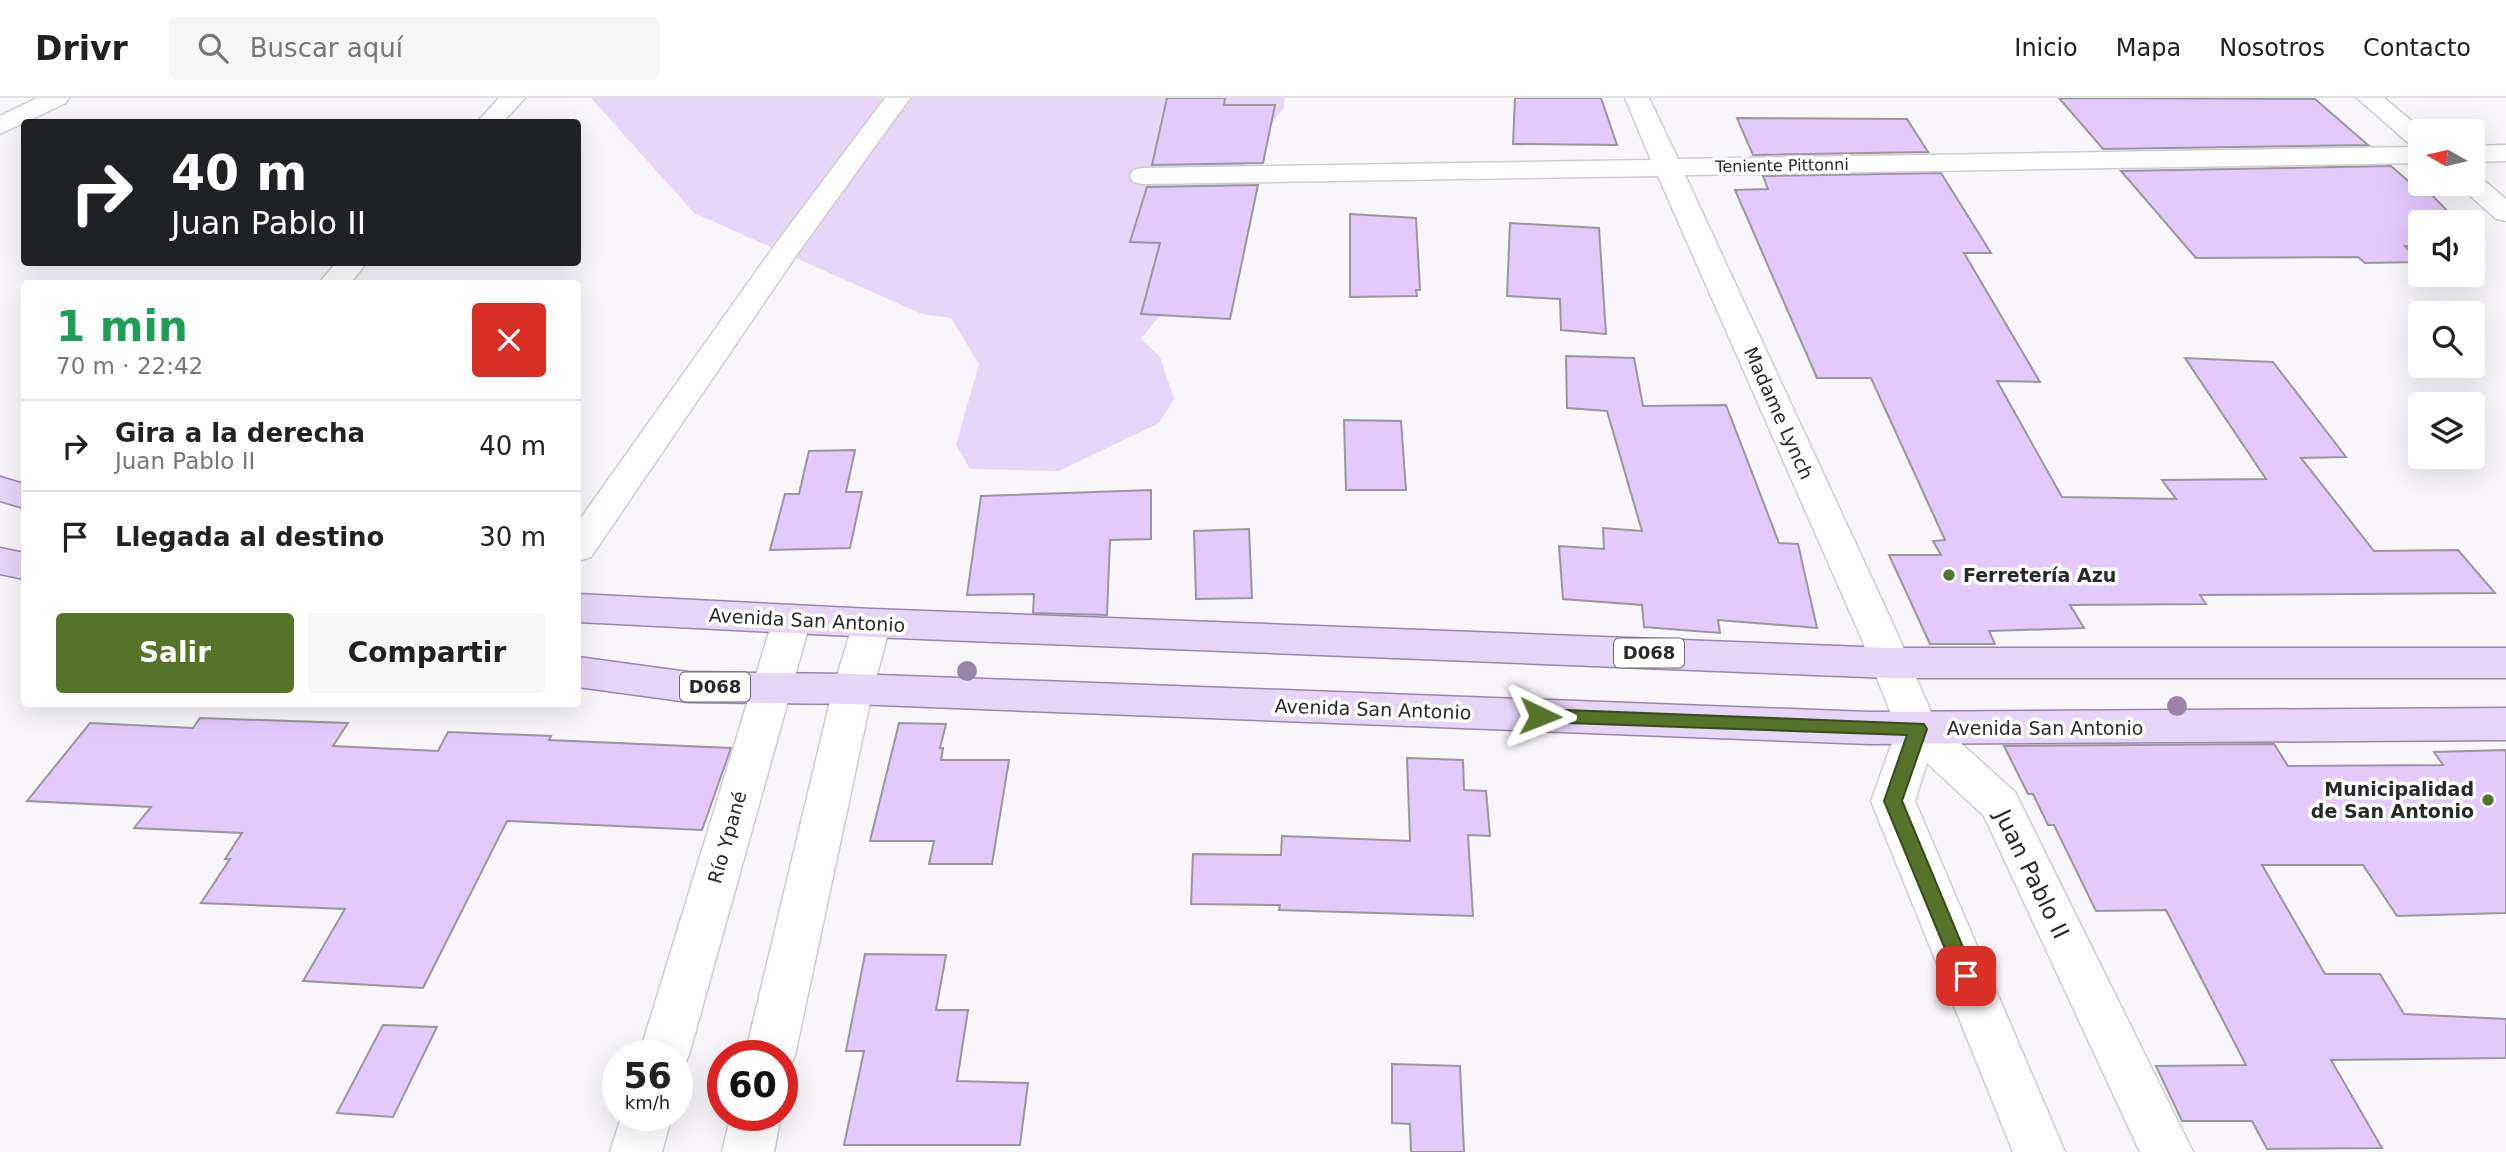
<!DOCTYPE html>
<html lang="es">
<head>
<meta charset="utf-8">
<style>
	body { margin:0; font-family:"DejaVu Sans",sans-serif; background:#f6f6f6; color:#222; height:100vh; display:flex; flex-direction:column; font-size:26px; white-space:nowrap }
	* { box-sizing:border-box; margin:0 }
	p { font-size:23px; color:#767676 }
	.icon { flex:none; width:38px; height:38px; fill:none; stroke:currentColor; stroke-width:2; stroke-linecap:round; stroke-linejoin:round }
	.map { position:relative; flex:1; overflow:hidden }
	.sheet { position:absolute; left:21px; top:182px; width:560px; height:427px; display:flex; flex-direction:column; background:#fff; border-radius:7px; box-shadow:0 7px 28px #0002 }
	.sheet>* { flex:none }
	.top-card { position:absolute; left:21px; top:21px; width:560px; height:147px; border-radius:7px; box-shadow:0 7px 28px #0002; background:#202124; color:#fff; overflow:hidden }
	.needle { width:46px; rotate:278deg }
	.buttons { position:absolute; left:2408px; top:21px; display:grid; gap:14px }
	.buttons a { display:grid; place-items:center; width:77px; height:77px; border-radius:7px; background:#fff; box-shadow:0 7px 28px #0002; font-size:35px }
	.speed { position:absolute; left:602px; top:942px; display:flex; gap:14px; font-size:35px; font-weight:700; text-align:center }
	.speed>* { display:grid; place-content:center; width:91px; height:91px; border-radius:50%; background:#fff; box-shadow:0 7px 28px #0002; line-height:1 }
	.speed small { font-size:18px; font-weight:400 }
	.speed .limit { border:10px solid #d22; background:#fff; color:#111 }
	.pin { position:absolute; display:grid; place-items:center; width:60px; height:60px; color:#fff; margin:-30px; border-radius:14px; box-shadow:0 4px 10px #0006 }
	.me { position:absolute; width:77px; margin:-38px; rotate:92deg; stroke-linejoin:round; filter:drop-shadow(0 0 5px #0008) }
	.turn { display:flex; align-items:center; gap:24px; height:147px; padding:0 35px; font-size:32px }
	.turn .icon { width:91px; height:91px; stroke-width:2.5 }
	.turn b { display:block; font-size:49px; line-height:60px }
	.round { display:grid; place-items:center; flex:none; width:74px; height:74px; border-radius:7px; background:#f6f6f6 }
	.summary { display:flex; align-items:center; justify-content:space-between; height:119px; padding:0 35px }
	h1 { font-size:42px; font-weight:700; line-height:52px; color:#1e9e55 }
	.cta { display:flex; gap:14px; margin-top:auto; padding:14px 35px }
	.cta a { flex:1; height:80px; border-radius:7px; background:#557329; color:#fff; font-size:28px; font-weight:700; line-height:80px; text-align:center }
	.cta a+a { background:#f6f6f6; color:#222 }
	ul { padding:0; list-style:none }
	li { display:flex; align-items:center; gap:21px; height:91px; padding:0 35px; border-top:2px solid #e0e0e0 }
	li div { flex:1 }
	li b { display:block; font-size:26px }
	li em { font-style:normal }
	header { display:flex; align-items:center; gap:42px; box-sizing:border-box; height:98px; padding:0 35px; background:#fff; border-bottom:2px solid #e0e0e0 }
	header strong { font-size:33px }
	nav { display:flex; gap:38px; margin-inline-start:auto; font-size:24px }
	.search { width:490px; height:63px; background:#f6f6f6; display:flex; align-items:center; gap:18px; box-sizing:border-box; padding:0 24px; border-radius:7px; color:#767676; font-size:26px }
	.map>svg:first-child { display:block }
</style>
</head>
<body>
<header>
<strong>Drivr</strong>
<div class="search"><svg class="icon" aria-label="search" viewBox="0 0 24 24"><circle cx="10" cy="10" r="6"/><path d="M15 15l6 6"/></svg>Buscar aquí</div>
<nav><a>Inicio</a><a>Mapa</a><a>Nosotros</a><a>Contacto</a></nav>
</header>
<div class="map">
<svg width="2506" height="1054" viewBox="0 0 2506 1054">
	<rect width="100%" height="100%" fill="#f8f5fb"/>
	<!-- green -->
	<path fill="#e8d6f9" d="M 591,0 L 1285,0 L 1283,11 L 1247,58 L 1226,135 L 1141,241 L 1160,259 L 1174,301 L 1159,325 L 1059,373 L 970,371 L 956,347 L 979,266 L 951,220 L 922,216 L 694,115 Z"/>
	<!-- building -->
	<g fill="#e4c9fd" stroke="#9a979c" stroke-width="2">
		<path d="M 1167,0 L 1225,0 L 1224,7 L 1275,7 L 1263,65 L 1152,67 Z"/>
		<path d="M 1515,0 L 1601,0 L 1617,47 L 1513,46 Z"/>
		<path d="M 2059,0 L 2315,1 L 2368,47 L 2103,51 Z"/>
		<path d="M 1737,20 L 1907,21 L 1928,54 L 1753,57 Z"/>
		<path d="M 2391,68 L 2422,95 L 2430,95 L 2458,124 L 2420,124 L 2420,149 L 2405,148 L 2418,164 L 2365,165 L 2358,159 L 2196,160 L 2121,73 Z"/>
		<path d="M 1941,75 L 1991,155 L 1964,155 L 2040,284 L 1997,283 L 2062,399 L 2176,401 L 2162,382 L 2266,381 L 2185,260 L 2273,264 L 2346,359 L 2301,360 L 2374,453 L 2458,452 L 2495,495 L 2200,497 L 2206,506 L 2070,507 L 2084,530 L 1989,533 L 1995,546 L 1930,546 L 1889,457 L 1941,457 L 1933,443 L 1945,442 L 1871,280 L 1817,280 L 1735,92 L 1768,91 L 1763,78 Z"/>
		<path d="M 1258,87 L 1230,221 L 1141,216 L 1160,145 L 1130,144 L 1147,89 Z"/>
		<path d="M 1350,116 L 1416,120 L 1420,192 L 1416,192 L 1417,198 L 1350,199 Z"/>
		<path d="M 1510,125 L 1599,130 L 1606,236 L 1561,232 L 1560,201 L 1507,198 Z"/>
		<path d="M 1566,258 L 1634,260 L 1643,308 L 1726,307 L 1779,445 L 1798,446 L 1817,530 L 1718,522 L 1720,535 L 1644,529 L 1642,507 L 1563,501 L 1559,448 L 1604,451 L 1603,430 L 1642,433 L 1607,313 L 1567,310 Z"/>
		<path d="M 1344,322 L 1401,323 L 1406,392 L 1346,392 Z"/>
		<path d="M 855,352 L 846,394 L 862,394 L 850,450 L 770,452 L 785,396 L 799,396 L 809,353 Z"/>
		<path d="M 1151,392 L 1151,441 L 1110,442 L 1107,517 L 1033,515 L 1034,496 L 967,497 L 981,398 Z"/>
		<path d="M 1249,431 L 1252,500 L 1196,501 L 1194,433 Z"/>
		<path d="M 200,620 L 348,625 L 333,648 L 438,653 L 448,634 L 551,638 L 549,642 L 731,650 L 702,732 L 507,723 L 423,890 L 303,883 L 345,811 L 201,805 L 230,761 L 225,761 L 242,735 L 134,730 L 151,709 L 27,703 L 90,625 L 193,630 Z"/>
		<path d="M 899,625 L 946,626 L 940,650 L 943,650 L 941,662 L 1009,662 L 992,766 L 929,766 L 934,743 L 870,743 Z"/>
		<path d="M 2274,646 L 2288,668 L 2443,667 L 2434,654 L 2506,652 L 2506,815 L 2397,818 L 2363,767 L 2262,767 L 2325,876 L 2380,876 L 2404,916 L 2506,921 L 2506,960 L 2331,962 L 2382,1050 L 2267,1051 L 2252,1023 L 2182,1023 L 2156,968 L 2246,967 L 2166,812 L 2096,813 L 2054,727 L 2048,727 L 2033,696 L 2028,696 L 2004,648 Z"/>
		<path d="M 1407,660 L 1463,662 L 1464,692 L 1486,693 L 1490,738 L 1468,737 L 1473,818 L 1279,812 L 1280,807 L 1191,806 L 1193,756 L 1281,757 L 1282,738 L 1410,743 Z"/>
		<path d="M 865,856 L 946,857 L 936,912 L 968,912 L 957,983 L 1028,985 L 1020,1047 L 844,1047 L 864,953 L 846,953 Z"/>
		<path d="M 383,927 L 437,929 L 393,1019 L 337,1015 Z"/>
		<path d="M 1392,966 L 1460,968 L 1464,1054 L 1411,1054 L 1410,1026 L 1392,1025 Z"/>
	</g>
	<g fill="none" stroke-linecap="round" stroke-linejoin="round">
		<!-- minor casing -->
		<g stroke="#cfccd1" stroke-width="3">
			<g id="minor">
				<path d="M 37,0 L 69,0 L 66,5 L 0,36 L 0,18 Z"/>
				<path d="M 499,0 L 525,0 L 503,24 L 477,24 Z"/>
				<path d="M 885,0 L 910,0 L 798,155 L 591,459 L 578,463 L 578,424 L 777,144 Z"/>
				<path d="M 1625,0 L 1649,0 L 1678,61 L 2413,49 L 2357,0 L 2384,0 L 2424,33 L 2420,33 L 2420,65 L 1685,77 L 1898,537 L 1934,621 L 2015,694 L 2193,1054 L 2140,1054 L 1984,718 L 1927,665 L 1915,703 L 2065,1054 L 2013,1054 L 1871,703 L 1897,631 L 1860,537 L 1658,78 L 1143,86 L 1133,84 L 1130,78 L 1133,72 L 1143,70 L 1651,62 Z"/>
				<path d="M 2506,47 L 2506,63 L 2473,64 L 2473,48 Z"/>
				<path d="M 2473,78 L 2481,80 L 2506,101 L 2506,123 L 2496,121 L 2457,86 L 2473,86 Z"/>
				<path d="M 337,164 L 367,164 L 350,186 L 318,186 Z"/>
				<path d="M 792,507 L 806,511 L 811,521 L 689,957 L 682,973 L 677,975 L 677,957 L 639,957 L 773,521 L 778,511 Z"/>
				<path d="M 872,511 L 886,515 L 891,525 L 873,591 L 795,957 L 788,973 L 782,976 L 782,957 L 745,957 L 833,591 L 853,525 L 858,515 Z"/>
				<path d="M 622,1017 L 672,1017 L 662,1054 L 610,1054 Z"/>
				<path d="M 731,1017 L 781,1017 L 774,1054 L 722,1054 Z"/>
			</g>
		</g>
		<!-- major casing -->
		<g stroke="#9a86ac" stroke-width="3">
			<g id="major">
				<path d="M 0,379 L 24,386 L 24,410 L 0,403 Z"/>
				<path d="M 0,450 L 24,455 L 24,481 L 0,476 Z"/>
				<path d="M 578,496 L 872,511 L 1890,550 L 2506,550 L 2506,580 L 1890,580 L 872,539 L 578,524 Z"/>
				<path d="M 578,559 L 688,574 L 853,576 L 1869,614 L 2506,610 L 2506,642 L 1869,646 L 853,606 L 688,604 L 578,589 Z"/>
			</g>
		</g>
		<!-- minor -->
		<use href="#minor" fill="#fff" fill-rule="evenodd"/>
		<!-- major -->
		<use href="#major" fill="#e7d5f7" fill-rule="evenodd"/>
	</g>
	<!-- trees -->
	<g fill="#9a85a9">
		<circle cx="967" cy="573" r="10"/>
		<circle cx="2177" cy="608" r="10"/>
	</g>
	<!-- route -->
	<path fill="#557329" stroke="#374b1b" stroke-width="2" d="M 1540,611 L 1924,626 L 1927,631 L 1902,703 L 1975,878 L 1973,885 L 1966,887 L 1959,885 L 1884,703 L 1907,637 L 1540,624 L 1534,622 L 1531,618 L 1534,613 Z"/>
	<!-- markers -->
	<g fill="#557329" stroke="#fff" stroke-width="2.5">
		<circle cx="1949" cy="477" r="7"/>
		<circle cx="2488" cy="702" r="7"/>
	</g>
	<g text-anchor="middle" stroke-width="7" stroke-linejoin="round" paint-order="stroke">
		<!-- far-street labels -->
		<g font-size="16" fill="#29282a" stroke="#fff">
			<text transform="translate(1782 67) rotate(-1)" y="6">Teniente Pittonni</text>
		</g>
		<!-- shield labels -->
		<g fill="#fff" stroke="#69686a" stroke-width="2">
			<rect x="1614" y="540.5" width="70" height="29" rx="5"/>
			<rect x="680" y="574.5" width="70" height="29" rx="5"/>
		</g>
		<g font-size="18" font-weight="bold" fill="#29282a">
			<text x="1649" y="561">D068</text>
			<text x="715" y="595">D068</text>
		</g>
		<!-- street labels -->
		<g font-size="19" fill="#29282a" stroke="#fff">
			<text transform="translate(1779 315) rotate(66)" y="7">Madame Lynch</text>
			<text transform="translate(807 522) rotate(3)" y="7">Avenida San Antonio</text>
			<text transform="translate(1373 611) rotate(2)" y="7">Avenida San Antonio</text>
			<text x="2045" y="637">Avenida San Antonio</text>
			<text transform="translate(727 739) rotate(-74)" y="7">Río Ypané</text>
		</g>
		<!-- poi labels -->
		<g font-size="19" font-weight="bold" fill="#29282a" stroke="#fff" text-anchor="start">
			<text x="1963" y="484">Ferretería Azu</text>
			<text x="2474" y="698" text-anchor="end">Municipalidad<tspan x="2474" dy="22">de San Antonio</tspan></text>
		</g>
		<!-- near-street labels -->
		<g font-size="23" fill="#29282a" stroke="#fff">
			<text transform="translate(2032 776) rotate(64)" y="8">Juan Pablo II</text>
		</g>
	</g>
</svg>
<div class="buttons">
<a><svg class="needle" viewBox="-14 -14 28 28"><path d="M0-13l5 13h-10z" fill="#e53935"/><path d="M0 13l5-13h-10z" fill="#767676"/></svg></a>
<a><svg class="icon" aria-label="sound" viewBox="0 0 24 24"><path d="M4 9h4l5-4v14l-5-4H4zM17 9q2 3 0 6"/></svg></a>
<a><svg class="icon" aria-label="search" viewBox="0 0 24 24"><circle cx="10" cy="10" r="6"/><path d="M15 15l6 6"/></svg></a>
<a><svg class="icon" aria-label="layers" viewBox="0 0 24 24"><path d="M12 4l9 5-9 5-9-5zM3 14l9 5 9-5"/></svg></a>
</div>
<div class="speed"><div>56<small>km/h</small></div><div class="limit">60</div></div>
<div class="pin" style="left:1966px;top:878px;background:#d93025"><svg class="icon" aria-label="arrive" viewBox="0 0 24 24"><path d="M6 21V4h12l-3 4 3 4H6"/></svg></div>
<svg class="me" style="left:1540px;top:618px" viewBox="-20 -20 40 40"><path d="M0-17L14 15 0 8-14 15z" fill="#557329" stroke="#fff" stroke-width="4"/></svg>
<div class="top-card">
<div class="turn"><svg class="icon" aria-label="right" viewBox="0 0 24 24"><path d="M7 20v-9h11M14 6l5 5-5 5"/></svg><div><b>40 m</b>Juan Pablo II</div></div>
</div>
<section class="sheet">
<div class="summary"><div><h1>1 min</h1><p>70 m · 22:42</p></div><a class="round" style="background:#d93025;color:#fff"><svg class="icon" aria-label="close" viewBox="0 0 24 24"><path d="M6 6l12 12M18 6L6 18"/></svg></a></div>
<ul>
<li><svg class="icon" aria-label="right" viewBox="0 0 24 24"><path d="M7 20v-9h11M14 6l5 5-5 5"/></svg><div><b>Gira a la derecha</b><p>Juan Pablo II</p></div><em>40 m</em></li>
<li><svg class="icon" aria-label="arrive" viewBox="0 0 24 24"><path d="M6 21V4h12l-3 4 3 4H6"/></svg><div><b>Llegada al destino</b></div><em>30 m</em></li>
</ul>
<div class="cta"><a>Salir</a><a>Compartir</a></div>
</section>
</div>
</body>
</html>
